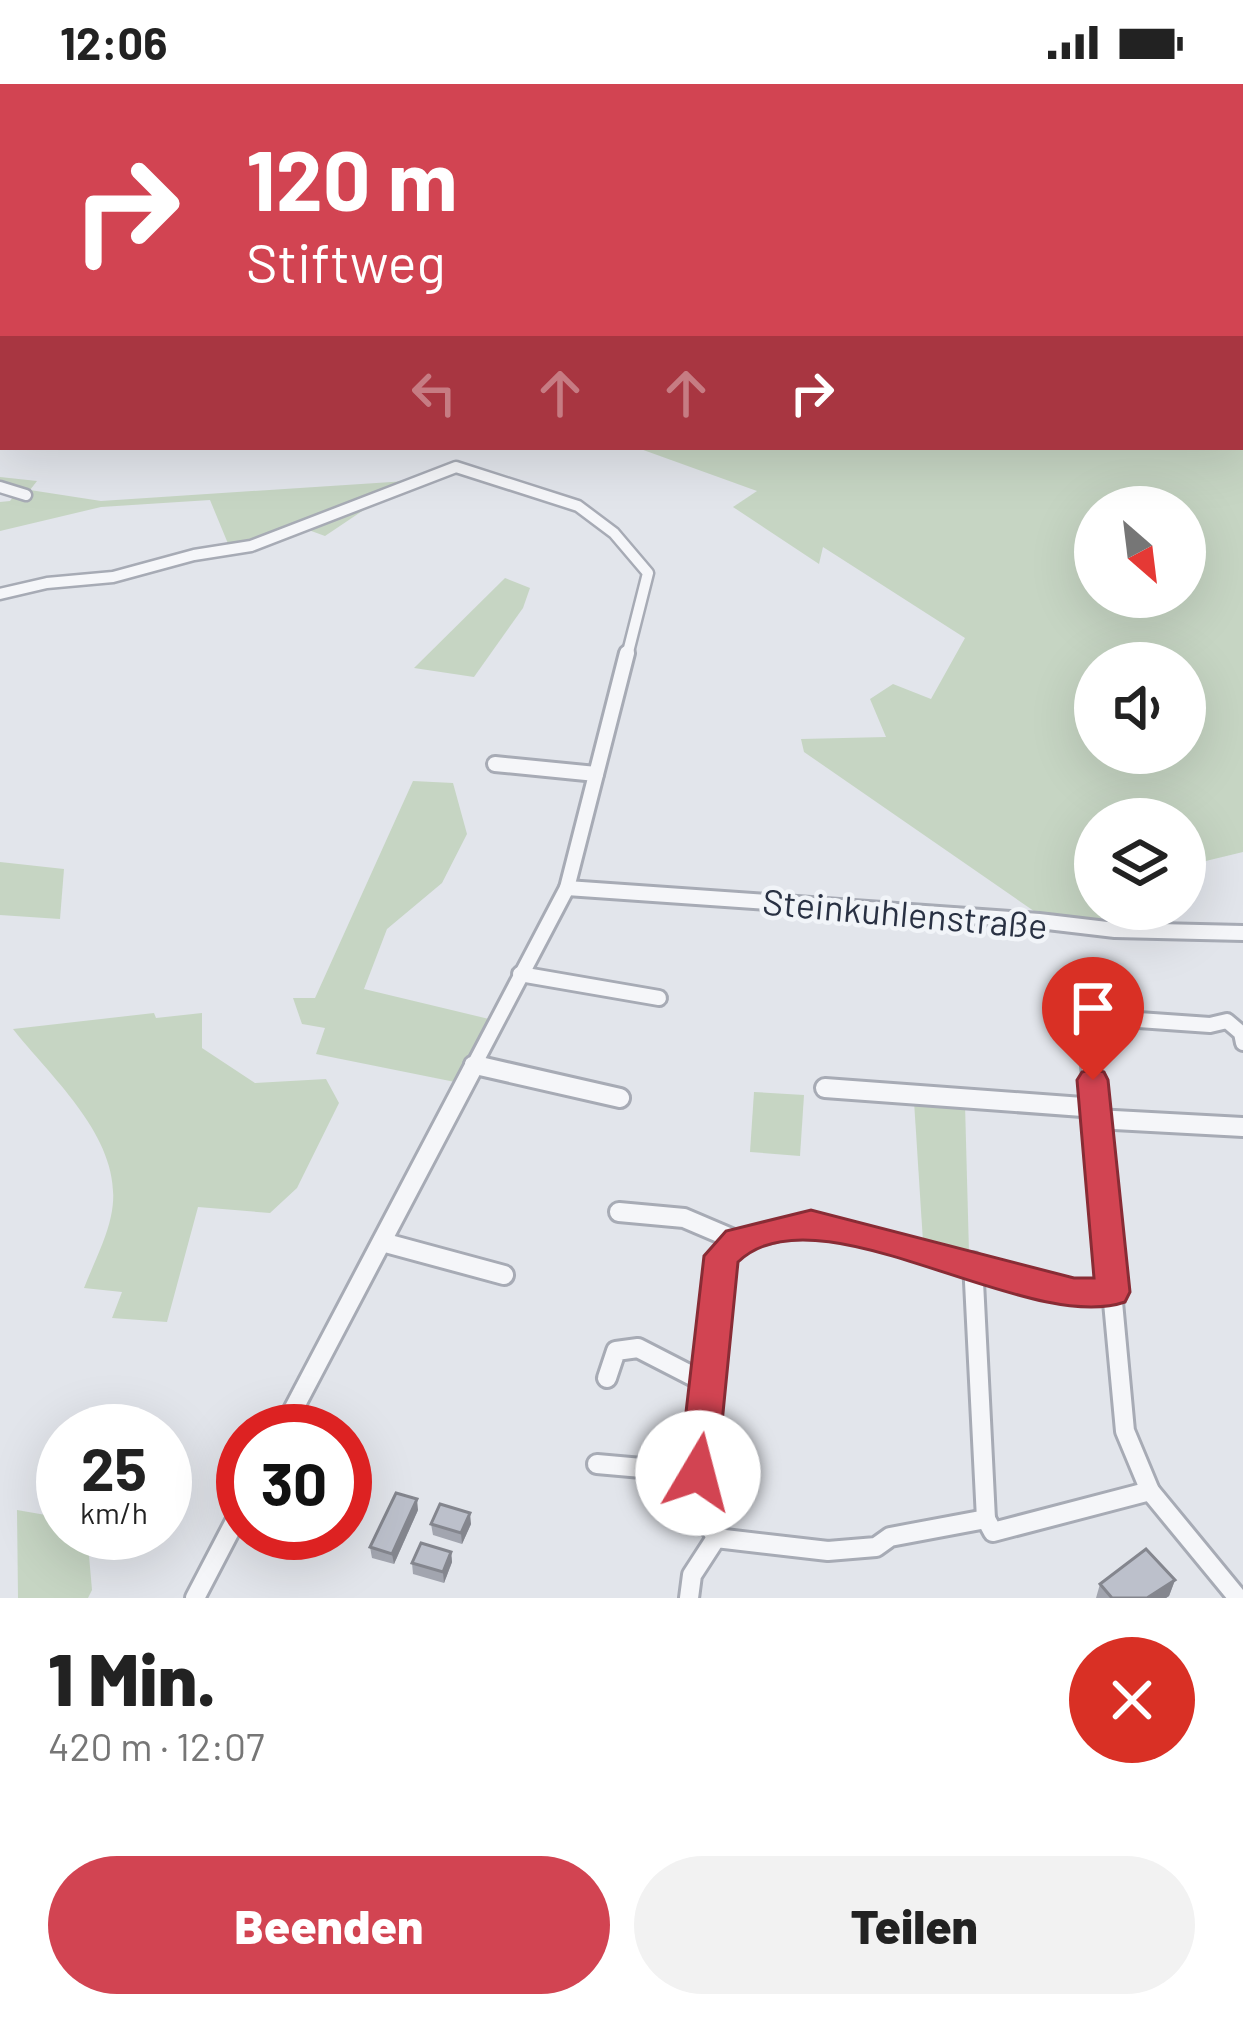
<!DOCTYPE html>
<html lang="de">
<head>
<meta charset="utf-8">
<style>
	body { margin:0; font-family:Barlow,sans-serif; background:#f2f2f2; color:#222; height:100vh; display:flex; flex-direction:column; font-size:45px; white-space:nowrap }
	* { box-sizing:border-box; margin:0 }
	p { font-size:39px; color:#767676 }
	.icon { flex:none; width:66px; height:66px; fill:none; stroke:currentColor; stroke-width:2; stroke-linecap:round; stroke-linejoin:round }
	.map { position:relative; height:1514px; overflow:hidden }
	.drawer { display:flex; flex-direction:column; background:#fff; flex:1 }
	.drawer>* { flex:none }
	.top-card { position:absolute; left:0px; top:0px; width:1245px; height:366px; box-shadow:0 12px 48px #0002; background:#d24452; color:#fff; overflow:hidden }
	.needle { width:78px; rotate:152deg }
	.fabs { position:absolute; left:1074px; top:402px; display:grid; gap:24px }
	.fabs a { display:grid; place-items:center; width:132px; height:132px; border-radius:50%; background:#fff; box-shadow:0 12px 48px #0002; font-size:60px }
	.speed { position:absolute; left:36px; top:1320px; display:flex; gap:24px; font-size:60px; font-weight:700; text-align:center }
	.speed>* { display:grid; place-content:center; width:156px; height:156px; border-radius:50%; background:#fff; box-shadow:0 12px 48px #0002; line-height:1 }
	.speed small { font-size:30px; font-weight:400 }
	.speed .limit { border:18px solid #d22; background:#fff; color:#111 }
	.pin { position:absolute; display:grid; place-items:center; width:102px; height:102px; color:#fff; margin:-123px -51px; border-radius:50% 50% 50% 0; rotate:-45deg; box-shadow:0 0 12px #0007 }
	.pin .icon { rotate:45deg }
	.me { position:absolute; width:132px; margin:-66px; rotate:8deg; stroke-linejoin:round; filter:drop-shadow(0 0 9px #0008) }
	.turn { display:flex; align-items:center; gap:42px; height:252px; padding:0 48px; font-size:54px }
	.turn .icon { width:156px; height:156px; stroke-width:2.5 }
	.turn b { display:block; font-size:84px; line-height:102px }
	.lanes { display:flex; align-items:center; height:114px; padding:0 48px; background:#0003; justify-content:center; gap:60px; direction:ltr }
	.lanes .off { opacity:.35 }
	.round { display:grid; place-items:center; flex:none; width:126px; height:126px; border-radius:63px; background:#f2f2f2 }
	.head { display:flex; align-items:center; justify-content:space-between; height:204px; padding:0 48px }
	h1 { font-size:72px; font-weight:800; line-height:90px }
	.primary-button { display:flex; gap:24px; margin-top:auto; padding:24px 48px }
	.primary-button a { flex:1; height:138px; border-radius:72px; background:#d24452; color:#fff; font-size:48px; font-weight:800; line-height:138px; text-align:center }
	.primary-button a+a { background:#f2f2f2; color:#222 }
	.status { display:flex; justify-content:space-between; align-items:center; height:84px; padding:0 60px; background:#fff; direction:ltr }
	.status svg { height:33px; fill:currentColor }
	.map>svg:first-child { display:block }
</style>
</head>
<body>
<div class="status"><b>12:06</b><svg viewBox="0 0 49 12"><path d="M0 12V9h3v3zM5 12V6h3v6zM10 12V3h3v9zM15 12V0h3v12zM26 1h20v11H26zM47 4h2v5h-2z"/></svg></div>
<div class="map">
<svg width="1243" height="1514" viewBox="0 0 1243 1514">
	<rect width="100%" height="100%" fill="#e2e5eb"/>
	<!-- green -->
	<g fill="#c6d5c3" fill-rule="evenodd">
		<path d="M 0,0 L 93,3 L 3,3 L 3,337 Z"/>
		<path d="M 177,0 L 1229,0 L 1232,3 L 166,3 Z"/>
		<path d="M 1243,44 L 1243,768 L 1185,782 L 1185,735 L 1095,735 L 1095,825 L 1108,825 L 1099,836 L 1044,834 L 804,668 L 801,655 L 886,653 L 870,615 L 893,600 L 931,615 L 965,554 L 823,463 L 819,480 L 733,423 L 757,407 L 635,363 L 1242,363 ZM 1095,423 L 1185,423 L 1185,513 L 1095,513 ZM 1095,579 L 1185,579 L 1185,669 L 1095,669 Z"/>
		<path d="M 0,393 L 37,397 L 30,406 L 101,417 L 407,397 L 325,452 L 303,444 L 136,492 L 45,504 L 0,515 L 0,502 L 1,505 L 114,490 L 229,462 L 210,416 L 101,423 L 0,447 L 0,418 L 10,417 L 16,409 L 0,401 Z"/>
		<path d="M 505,494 L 530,504 L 523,524 L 474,593 L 414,584 Z"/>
		<path d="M 413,697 L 453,699 L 467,750 L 442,799 L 387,845 L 364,905 L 489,935 L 455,998 L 316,970 L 325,944 L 302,940 L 293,914 L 315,914 Z"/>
		<path d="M 0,778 L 64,785 L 60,835 L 0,831 Z"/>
		<path d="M 154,929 L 156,934 L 202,929 L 202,964 L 255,999 L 326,995 L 339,1019 L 297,1104 L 270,1129 L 198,1123 L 167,1238 L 112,1234 L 122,1208 L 84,1204 C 93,1181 106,1156 111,1132 C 127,1059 54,997 13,945 Z"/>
		<path d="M 754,1008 L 804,1011 L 800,1072 L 750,1068 Z"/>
		<path d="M 914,1017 L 965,1020 L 969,1169 L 923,1158 Z"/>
		<path d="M 17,1426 L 63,1434 L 63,1449 L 87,1449 L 92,1506 L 88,1514 L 18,1514 Z"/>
	</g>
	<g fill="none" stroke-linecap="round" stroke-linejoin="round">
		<!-- minor-far2 casing -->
		<g stroke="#a7abb5" stroke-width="15">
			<g id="minor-far2">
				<path d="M 0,403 L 26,411"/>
				<path d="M 0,510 L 47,499 L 113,493 L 194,471 L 251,462 L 456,383 L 578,422 L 614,449 L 648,489 L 627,572"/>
			</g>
		</g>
		<!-- minor-far1 casing -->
		<g stroke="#a7abb5" stroke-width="20">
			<g id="minor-far1">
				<path d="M 495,680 L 596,690"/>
				<path d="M 567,804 L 1039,837 L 1115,846 L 1243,849"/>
				<path d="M 520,890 L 659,914"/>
				<path d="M 472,980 L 493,985"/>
				<path d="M 472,985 L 567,804 L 627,569"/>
				<path d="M 1092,985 L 1090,960 L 1110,934 L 1210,941 L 1227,937 L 1241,949 L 1243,959"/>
			</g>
		</g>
		<!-- minor casing -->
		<g stroke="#a7abb5" stroke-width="24">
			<g id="minor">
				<path d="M 480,982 L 620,1014"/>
				<path d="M 1091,982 L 1125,1347 L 1150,1407 L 1238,1514"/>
				<path d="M 825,1004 L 1096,1024"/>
				<path d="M 1096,1035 L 1243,1043"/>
				<path d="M 619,1128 L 684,1134 L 738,1157 L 811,1139 L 1074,1208 L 1112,1208"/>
				<path d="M 382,1158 L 504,1191"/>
				<path d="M 973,1178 L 986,1435"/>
				<path d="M 607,1294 L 616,1267 L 638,1264 L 710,1301"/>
				<path d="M 282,1347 L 474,982"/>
				<path d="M 597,1380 L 698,1389"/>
				<path d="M 716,1454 L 828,1467 L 876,1463 L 890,1453 L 986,1435 L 993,1448 L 1150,1407"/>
				<path d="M 195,1514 L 243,1422"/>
				<path d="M 689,1514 L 692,1491 L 716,1454 L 701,1427 L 698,1389 L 722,1173 L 738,1157"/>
			</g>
		</g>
		<!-- minor-far2 -->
		<use href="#minor-far2" stroke="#f5f6f9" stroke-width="10"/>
		<!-- minor-far1 -->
		<use href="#minor-far1" stroke="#f5f6f9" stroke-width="14"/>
		<!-- minor -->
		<use href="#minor" stroke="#f5f6f9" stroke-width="18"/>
	</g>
	<!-- wall -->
	<g fill="#a2a5af">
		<path d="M 418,1426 L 394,1480 L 372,1474 L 370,1463 Z"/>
		<path d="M 431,1440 L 471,1440 L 462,1460 L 433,1451 Z"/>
		<path d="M 451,1468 L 452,1478 L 444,1499 L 413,1490 L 412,1479 Z"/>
		<path d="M 1175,1496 L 1169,1512 L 1166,1514 L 1096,1514 L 1100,1500 Z"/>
	</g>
	<!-- shaded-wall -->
	<g fill="#84868e">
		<path d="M 417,1415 L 418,1426 L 394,1480 L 392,1470 Z"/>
		<path d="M 470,1429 L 471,1440 L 462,1460 L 461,1449 Z"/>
		<path d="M 451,1468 L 452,1478 L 444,1499 L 443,1488 Z"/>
		<path d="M 1175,1496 L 1169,1512 L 1166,1514 L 1147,1514 Z"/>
	</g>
	<!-- building -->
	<g fill="#bcc0cb" stroke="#84868e" stroke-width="3">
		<path d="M 396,1409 L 417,1415 L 392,1470 L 370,1463 Z"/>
		<path d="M 440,1420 L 470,1429 L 461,1449 L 431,1440 Z"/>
		<path d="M 421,1459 L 451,1468 L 443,1488 L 412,1479 Z"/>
		<path d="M 1146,1465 L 1175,1496 L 1147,1514 L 1112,1514 L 1100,1500 Z"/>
	</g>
	<!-- route -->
	<path fill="#d24452" stroke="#882c35" stroke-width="3" d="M 1093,985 L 1104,988 L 1108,996 L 1130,1208 L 1125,1218 C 1027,1252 817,1101 738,1178 L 717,1389 L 711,1401 L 698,1406 L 685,1401 L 679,1389 L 704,1172 L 726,1147 L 811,1126 L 1074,1194 L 1094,1194 L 1077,996 L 1082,988 Z"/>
	<g text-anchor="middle" stroke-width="9" stroke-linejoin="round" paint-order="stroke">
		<!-- street labels -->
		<g font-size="36" fill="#293143" stroke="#f1f4f8">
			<text transform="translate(905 830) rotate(5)" y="13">Steinkuhlenstraße</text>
		</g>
	</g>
</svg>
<div class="fabs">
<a><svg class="needle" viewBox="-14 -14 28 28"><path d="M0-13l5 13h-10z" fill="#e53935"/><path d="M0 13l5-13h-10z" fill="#767676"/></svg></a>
<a><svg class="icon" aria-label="sound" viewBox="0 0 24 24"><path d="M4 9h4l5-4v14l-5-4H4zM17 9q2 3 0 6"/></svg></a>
<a><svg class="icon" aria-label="layers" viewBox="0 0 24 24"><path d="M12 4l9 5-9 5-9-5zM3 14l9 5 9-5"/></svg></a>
</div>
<div class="speed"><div>25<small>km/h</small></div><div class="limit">30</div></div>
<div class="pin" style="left:1093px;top:996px;background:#d93025"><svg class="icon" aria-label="arrive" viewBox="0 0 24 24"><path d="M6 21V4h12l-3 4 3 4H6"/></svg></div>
<svg class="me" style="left:698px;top:1389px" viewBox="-20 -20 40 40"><circle r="19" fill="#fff"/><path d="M0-13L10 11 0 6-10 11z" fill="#d24452"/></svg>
<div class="top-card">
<div class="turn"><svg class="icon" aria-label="right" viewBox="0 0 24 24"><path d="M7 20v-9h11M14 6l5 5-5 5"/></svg><div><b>120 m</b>Stiftweg</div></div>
<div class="lanes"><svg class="icon off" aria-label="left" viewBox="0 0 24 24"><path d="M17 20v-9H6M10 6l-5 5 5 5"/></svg><svg class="icon off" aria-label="ahead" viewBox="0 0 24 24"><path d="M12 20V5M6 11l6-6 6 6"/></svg><svg class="icon off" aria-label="ahead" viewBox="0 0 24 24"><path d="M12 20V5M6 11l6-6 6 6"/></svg><svg class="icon" aria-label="right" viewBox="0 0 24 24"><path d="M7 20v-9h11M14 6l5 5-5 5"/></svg></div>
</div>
</div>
<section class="drawer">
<div class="head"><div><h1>1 Min.</h1><p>420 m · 12:07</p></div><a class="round" style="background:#d93025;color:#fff"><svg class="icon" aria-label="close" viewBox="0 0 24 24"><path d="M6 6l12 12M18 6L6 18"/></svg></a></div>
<div class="primary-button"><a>Beenden</a><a>Teilen</a></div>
</section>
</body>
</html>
